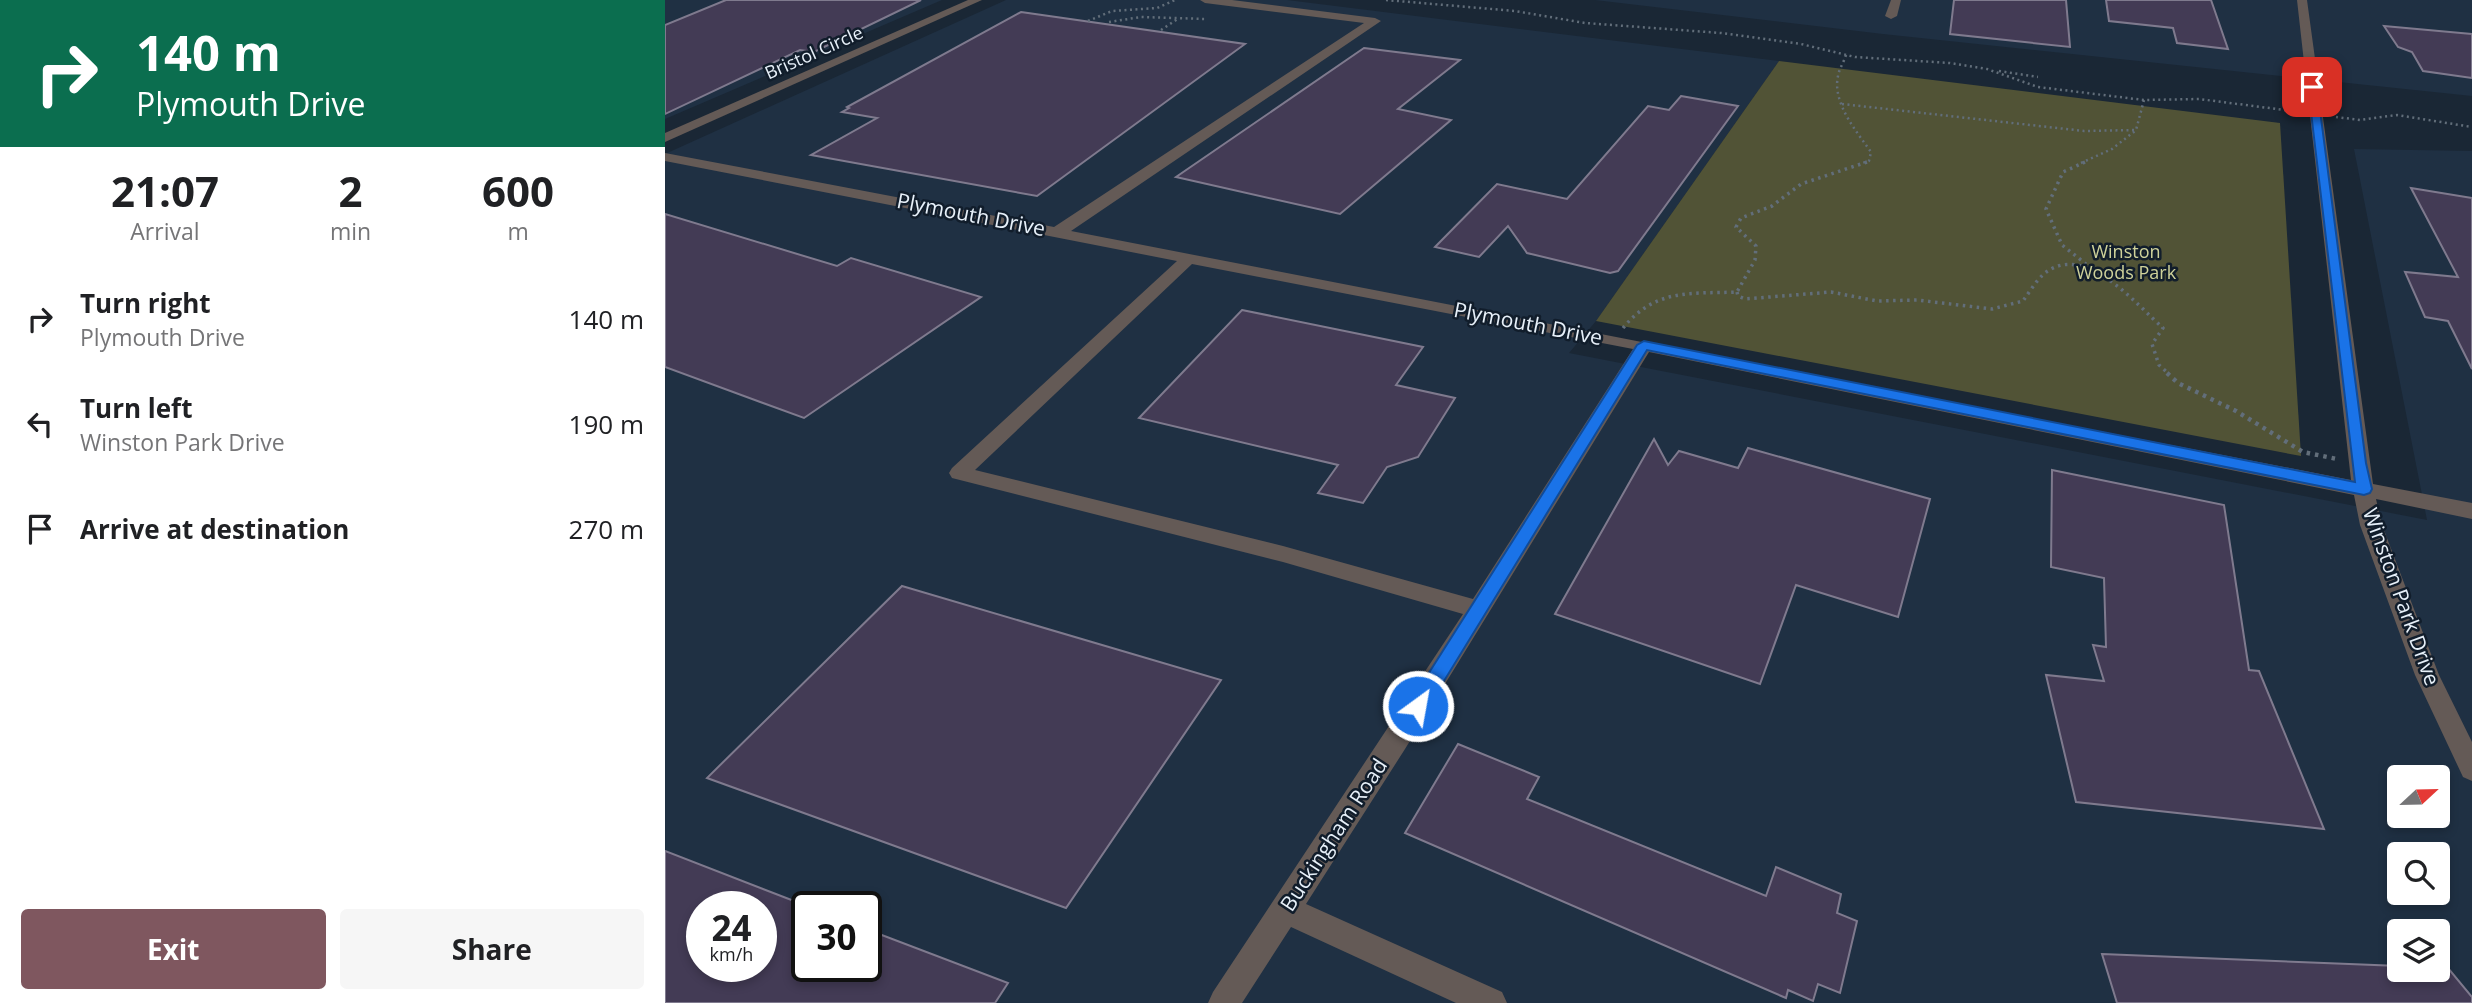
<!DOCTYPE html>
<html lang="en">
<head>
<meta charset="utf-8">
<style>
	body { margin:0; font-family:"Open Sans",sans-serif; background:#f6f6f6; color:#202124; height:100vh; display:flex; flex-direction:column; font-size:26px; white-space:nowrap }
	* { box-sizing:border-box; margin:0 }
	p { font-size:23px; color:#757577 }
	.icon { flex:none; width:38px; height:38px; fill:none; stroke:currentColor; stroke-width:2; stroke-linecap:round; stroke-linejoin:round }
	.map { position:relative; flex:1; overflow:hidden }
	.sheet { display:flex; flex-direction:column; background:#fff; width:665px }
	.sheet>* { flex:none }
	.guide { background:#0b6e4f; color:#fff; overflow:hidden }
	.needle { width:46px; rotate:68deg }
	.tools { position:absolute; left:1722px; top:765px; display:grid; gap:14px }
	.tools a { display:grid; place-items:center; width:63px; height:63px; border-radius:7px; background:#fff; box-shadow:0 4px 10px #0003; font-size:35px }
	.speed { position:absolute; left:21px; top:891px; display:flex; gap:14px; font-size:35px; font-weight:700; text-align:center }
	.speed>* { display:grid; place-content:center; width:91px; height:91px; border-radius:50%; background:#fff; box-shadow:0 4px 10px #0003; line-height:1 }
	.speed small { font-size:18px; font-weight:400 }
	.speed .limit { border:4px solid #111; border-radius:10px; background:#fff; color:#111 }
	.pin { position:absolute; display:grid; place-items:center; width:60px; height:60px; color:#fff; margin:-30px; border-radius:14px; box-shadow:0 4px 10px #0006 }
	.me { position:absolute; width:77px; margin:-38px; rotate:32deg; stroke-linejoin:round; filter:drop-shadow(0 0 5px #0008) }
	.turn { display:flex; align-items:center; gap:24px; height:147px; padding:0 21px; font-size:32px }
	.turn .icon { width:91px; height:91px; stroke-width:2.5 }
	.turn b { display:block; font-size:49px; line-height:60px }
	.eta { display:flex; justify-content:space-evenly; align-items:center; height:119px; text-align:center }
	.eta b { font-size:42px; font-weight:700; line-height:49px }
	.primary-button { display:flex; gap:14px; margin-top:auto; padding:14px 21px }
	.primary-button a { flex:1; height:80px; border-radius:7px; background:#7f575f; color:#fff; font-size:28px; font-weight:700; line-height:80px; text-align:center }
	.primary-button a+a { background:#f6f6f6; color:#202124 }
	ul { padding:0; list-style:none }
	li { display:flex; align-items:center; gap:21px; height:105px; padding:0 21px }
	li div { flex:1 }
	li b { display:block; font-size:26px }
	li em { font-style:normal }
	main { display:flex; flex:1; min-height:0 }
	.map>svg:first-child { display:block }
</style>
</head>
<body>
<main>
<section class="sheet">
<div class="guide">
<div class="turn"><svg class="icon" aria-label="right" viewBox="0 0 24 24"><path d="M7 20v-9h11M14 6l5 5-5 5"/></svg><div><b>140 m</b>Plymouth Drive</div></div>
</div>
<div class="eta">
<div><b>21:07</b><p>Arrival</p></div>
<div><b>2</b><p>min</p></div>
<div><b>600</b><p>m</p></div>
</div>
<ul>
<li><svg class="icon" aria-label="right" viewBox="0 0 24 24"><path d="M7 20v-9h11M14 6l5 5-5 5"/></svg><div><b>Turn right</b><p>Plymouth Drive</p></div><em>140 m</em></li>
<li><svg class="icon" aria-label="left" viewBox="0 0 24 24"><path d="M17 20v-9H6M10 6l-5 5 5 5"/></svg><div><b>Turn left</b><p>Winston Park Drive</p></div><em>190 m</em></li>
<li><svg class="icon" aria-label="arrive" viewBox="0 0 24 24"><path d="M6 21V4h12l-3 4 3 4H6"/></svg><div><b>Arrive at destination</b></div><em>270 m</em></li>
</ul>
<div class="primary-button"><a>Exit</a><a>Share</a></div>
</section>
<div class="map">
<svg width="1807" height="1003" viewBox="0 0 1807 1003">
	<rect width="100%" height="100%" fill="#1a2735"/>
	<!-- built -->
	<g fill="#1f3043" fill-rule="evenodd">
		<path d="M 0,0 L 277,0 L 0,119 Z"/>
		<path d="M 341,0 L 622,0 L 1114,61 L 931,321 L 904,353 L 1762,520 L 1689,149 L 1807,151 L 1807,1003 L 0,1003 L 0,154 ZM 1734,777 L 1773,777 L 1773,816 L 1734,816 ZM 1734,854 L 1773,854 L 1773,892 L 1734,892 ZM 37,906 L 96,906 L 96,966 L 37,966 ZM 142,906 L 201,906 L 201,966 L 142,966 ZM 1734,931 L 1773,931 L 1773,970 L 1734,970 Z"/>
		<path d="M 930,0 L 1807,0 L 1807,96 L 1218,34 Z"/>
	</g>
	<!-- forest -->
	<path fill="#515336" d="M 1114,61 L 1615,123 L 1636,456 L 931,321 Z"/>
	<!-- building -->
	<g fill="#433b55" stroke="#7f7a8e" stroke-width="2" fill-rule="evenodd">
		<path d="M 61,0 L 256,0 L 149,52 L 135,50 L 0,114 L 0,25 Z"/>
		<path d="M 1289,0 L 1401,0 L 1405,47 L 1285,34 Z"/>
		<path d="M 1441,0 L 1546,0 L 1563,49 L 1512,43 L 1508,28 L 1444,21 Z"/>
		<path d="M 356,12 L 580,44 L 372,196 L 146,155 L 212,118 L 177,112 L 184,108 L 182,107 Z"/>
		<path d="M 1719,26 L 1807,34 L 1807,78 L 1758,71 L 1747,52 L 1733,47 Z"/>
		<path d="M 699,48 L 795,60 L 733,109 L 786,120 L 675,214 L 511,177 Z"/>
		<path d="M 1016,96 L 1073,106 L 953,271 L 945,273 L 862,253 L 843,226 L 814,257 L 770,247 L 832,184 L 902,199 L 983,106 L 1004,110 Z"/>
		<path d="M 1746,188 L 1807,198 L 1807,369 L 1783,321 L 1760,317 L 1740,272 L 1793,277 Z"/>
		<path d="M 0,214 L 172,266 L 186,258 L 316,297 L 139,418 L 0,367 Z"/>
		<path d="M 577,310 L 758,347 L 731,385 L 790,398 L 753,457 L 722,467 L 698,503 L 653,493 L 673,465 L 474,418 Z"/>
		<path d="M 989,439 L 1003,465 L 1014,451 L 1073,468 L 1083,448 L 1265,499 L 1233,617 L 1131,585 L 1095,684 L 890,614 Z"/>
		<path d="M 1387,470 L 1559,505 L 1584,670 L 1594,671 L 1659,829 L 1411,802 L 1381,675 L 1439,681 L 1428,645 L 1441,647 L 1439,578 L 1386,567 Z"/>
		<path d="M 237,586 L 556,680 L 401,908 L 42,778 Z"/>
		<path d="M 793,744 L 874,777 L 862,799 L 1101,896 L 1111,867 L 1176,894 L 1172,913 L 1192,921 L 1175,993 L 1153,984 L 1148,1001 L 1123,990 L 1121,998 L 740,833 Z"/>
		<path d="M 0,851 L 142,906 L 142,966 L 201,966 L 201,929 L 343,983 L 330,1003 L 0,1003 ZM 37,906 L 96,906 L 96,966 L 37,966 Z"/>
		<path d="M 1437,954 L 1734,966 L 1734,970 L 1783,968 L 1807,997 L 1807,1003 L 1452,1003 Z"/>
	</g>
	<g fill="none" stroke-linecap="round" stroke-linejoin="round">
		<!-- path-far2 -->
		<g stroke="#626e7a" stroke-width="2.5" stroke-dasharray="2 3.5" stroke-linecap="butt">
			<path d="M 721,0 L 850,11 L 920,23 L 1056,33 L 1136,44 L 1190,57 L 1285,63 L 1322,69 L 1373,87 L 1479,100 L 1534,99 L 1635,112"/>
			<path d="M 423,21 L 447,11 L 492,8 L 510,0"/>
			<path d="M 444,22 L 476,17 L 541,19"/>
			<path d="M 496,30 L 514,18"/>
			<path d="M 1181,55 C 1179,62 1174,69 1173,76 C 1167,103 1192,132 1206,152 L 1204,161 L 1197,163"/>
			<path d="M 1334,71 L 1373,77"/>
			<path d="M 1177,104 L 1419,131 L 1471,130 L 1479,100"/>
			<path d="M 1671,117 L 1695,120 L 1732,115 L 1807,127"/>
			<path d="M 1416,163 L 1447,149 L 1470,131"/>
		</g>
		<!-- path-far1 -->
		<g stroke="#626e7a" stroke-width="3.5" stroke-dasharray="2.5 4.5" stroke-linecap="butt">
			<path d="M 1420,162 L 1398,172 L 1381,209 L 1397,245 L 1421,264"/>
			<path d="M 1072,292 L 1073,296 L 1080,299 L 1166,292 L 1212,301 L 1252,300 L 1327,309 L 1358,301 C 1366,290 1374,275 1386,269 C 1425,248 1471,304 1498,328 L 1487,344 L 1494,365 L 1504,374"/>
			<path d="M 958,328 C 991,288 1025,294 1072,292 L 1090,260 L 1091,246 L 1071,227 L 1076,218 L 1107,206 L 1136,184 L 1202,162"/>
		</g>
		<!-- path -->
		<path stroke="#626e7a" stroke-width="4.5" stroke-dasharray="3.5 5" stroke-linecap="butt" d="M 1502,373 L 1513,383 L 1571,411 L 1638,452 L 1672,459"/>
		<!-- minor -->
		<g fill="#645a56" fill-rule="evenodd">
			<path d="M 303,0 L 317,0 L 0,142 L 0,133 Z"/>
			<path d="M 535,0 L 567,0 L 710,18 L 716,21 L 406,231 L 1686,480 L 1632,0 L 1642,0 L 1708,484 L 1807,503 L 1807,519 L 1711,499 L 1717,525 L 1774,675 L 1807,742 L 1807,781 L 1798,777 L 1750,675 L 1695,525 L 1689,495 L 984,352 L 740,749 L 641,904 L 837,992 L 842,1003 L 791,1003 L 626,927 L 577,1003 L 543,1003 L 548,992 L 798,614 L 618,562 L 287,478 L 284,473 L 287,468 L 512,261 L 0,161 L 0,153 L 389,227 L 699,23 L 540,3 ZM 527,264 L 968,349 L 808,599 L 618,546 L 310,470 Z"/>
			<path d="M 1226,0 L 1236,0 L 1232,16 L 1226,19 L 1220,16 Z"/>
		</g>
	</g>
	<!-- route -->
	<path fill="#1a73e8" stroke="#114b97" stroke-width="2" d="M 1647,84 L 1652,87 L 1701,463 L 1707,489 L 1705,493 L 1699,495 L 982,350 L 760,712 L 753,714 L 746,712 L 743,706 L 746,701 L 972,345 L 979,341 L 1690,482 L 1643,87 Z"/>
	<g text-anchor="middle" stroke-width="5" stroke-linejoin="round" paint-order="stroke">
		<!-- far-street labels -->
		<g font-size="18" fill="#e7f0f9" stroke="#111d2b">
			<text transform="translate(149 53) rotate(-24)" y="6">Bristol Circle</text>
		</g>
		<!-- far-park labels -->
		<g font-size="18" fill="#cfd29a" stroke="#111d2b">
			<text x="1461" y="258">Winston<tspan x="1461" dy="21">Woods Park</tspan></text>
		</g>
		<!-- street labels -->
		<g font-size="21" fill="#e7f0f9" stroke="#111d2b">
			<text transform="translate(306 215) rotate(11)" y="7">Plymouth Drive</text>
			<text transform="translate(863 324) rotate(11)" y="7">Plymouth Drive</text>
			<text transform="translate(1736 597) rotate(70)" y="7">Winston Park Drive</text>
			<text transform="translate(669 835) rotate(-57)" y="7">Buckingham Road</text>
		</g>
	</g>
</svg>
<div class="tools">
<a><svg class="needle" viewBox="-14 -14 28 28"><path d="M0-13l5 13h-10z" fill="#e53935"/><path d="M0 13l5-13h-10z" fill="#757577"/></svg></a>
<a><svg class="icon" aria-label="search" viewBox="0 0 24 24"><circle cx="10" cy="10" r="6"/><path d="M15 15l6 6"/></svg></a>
<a><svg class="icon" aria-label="layers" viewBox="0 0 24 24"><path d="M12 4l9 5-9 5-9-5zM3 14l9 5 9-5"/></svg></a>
</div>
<div class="speed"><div>24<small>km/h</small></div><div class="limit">30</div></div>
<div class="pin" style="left:1647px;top:87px;background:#d93025"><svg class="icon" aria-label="arrive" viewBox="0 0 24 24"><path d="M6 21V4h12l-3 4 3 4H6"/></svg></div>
<svg class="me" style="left:753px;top:706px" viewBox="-20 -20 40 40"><circle r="17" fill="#1a73e8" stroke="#fff" stroke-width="3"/><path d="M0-11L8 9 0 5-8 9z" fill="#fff"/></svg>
</div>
</main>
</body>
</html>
